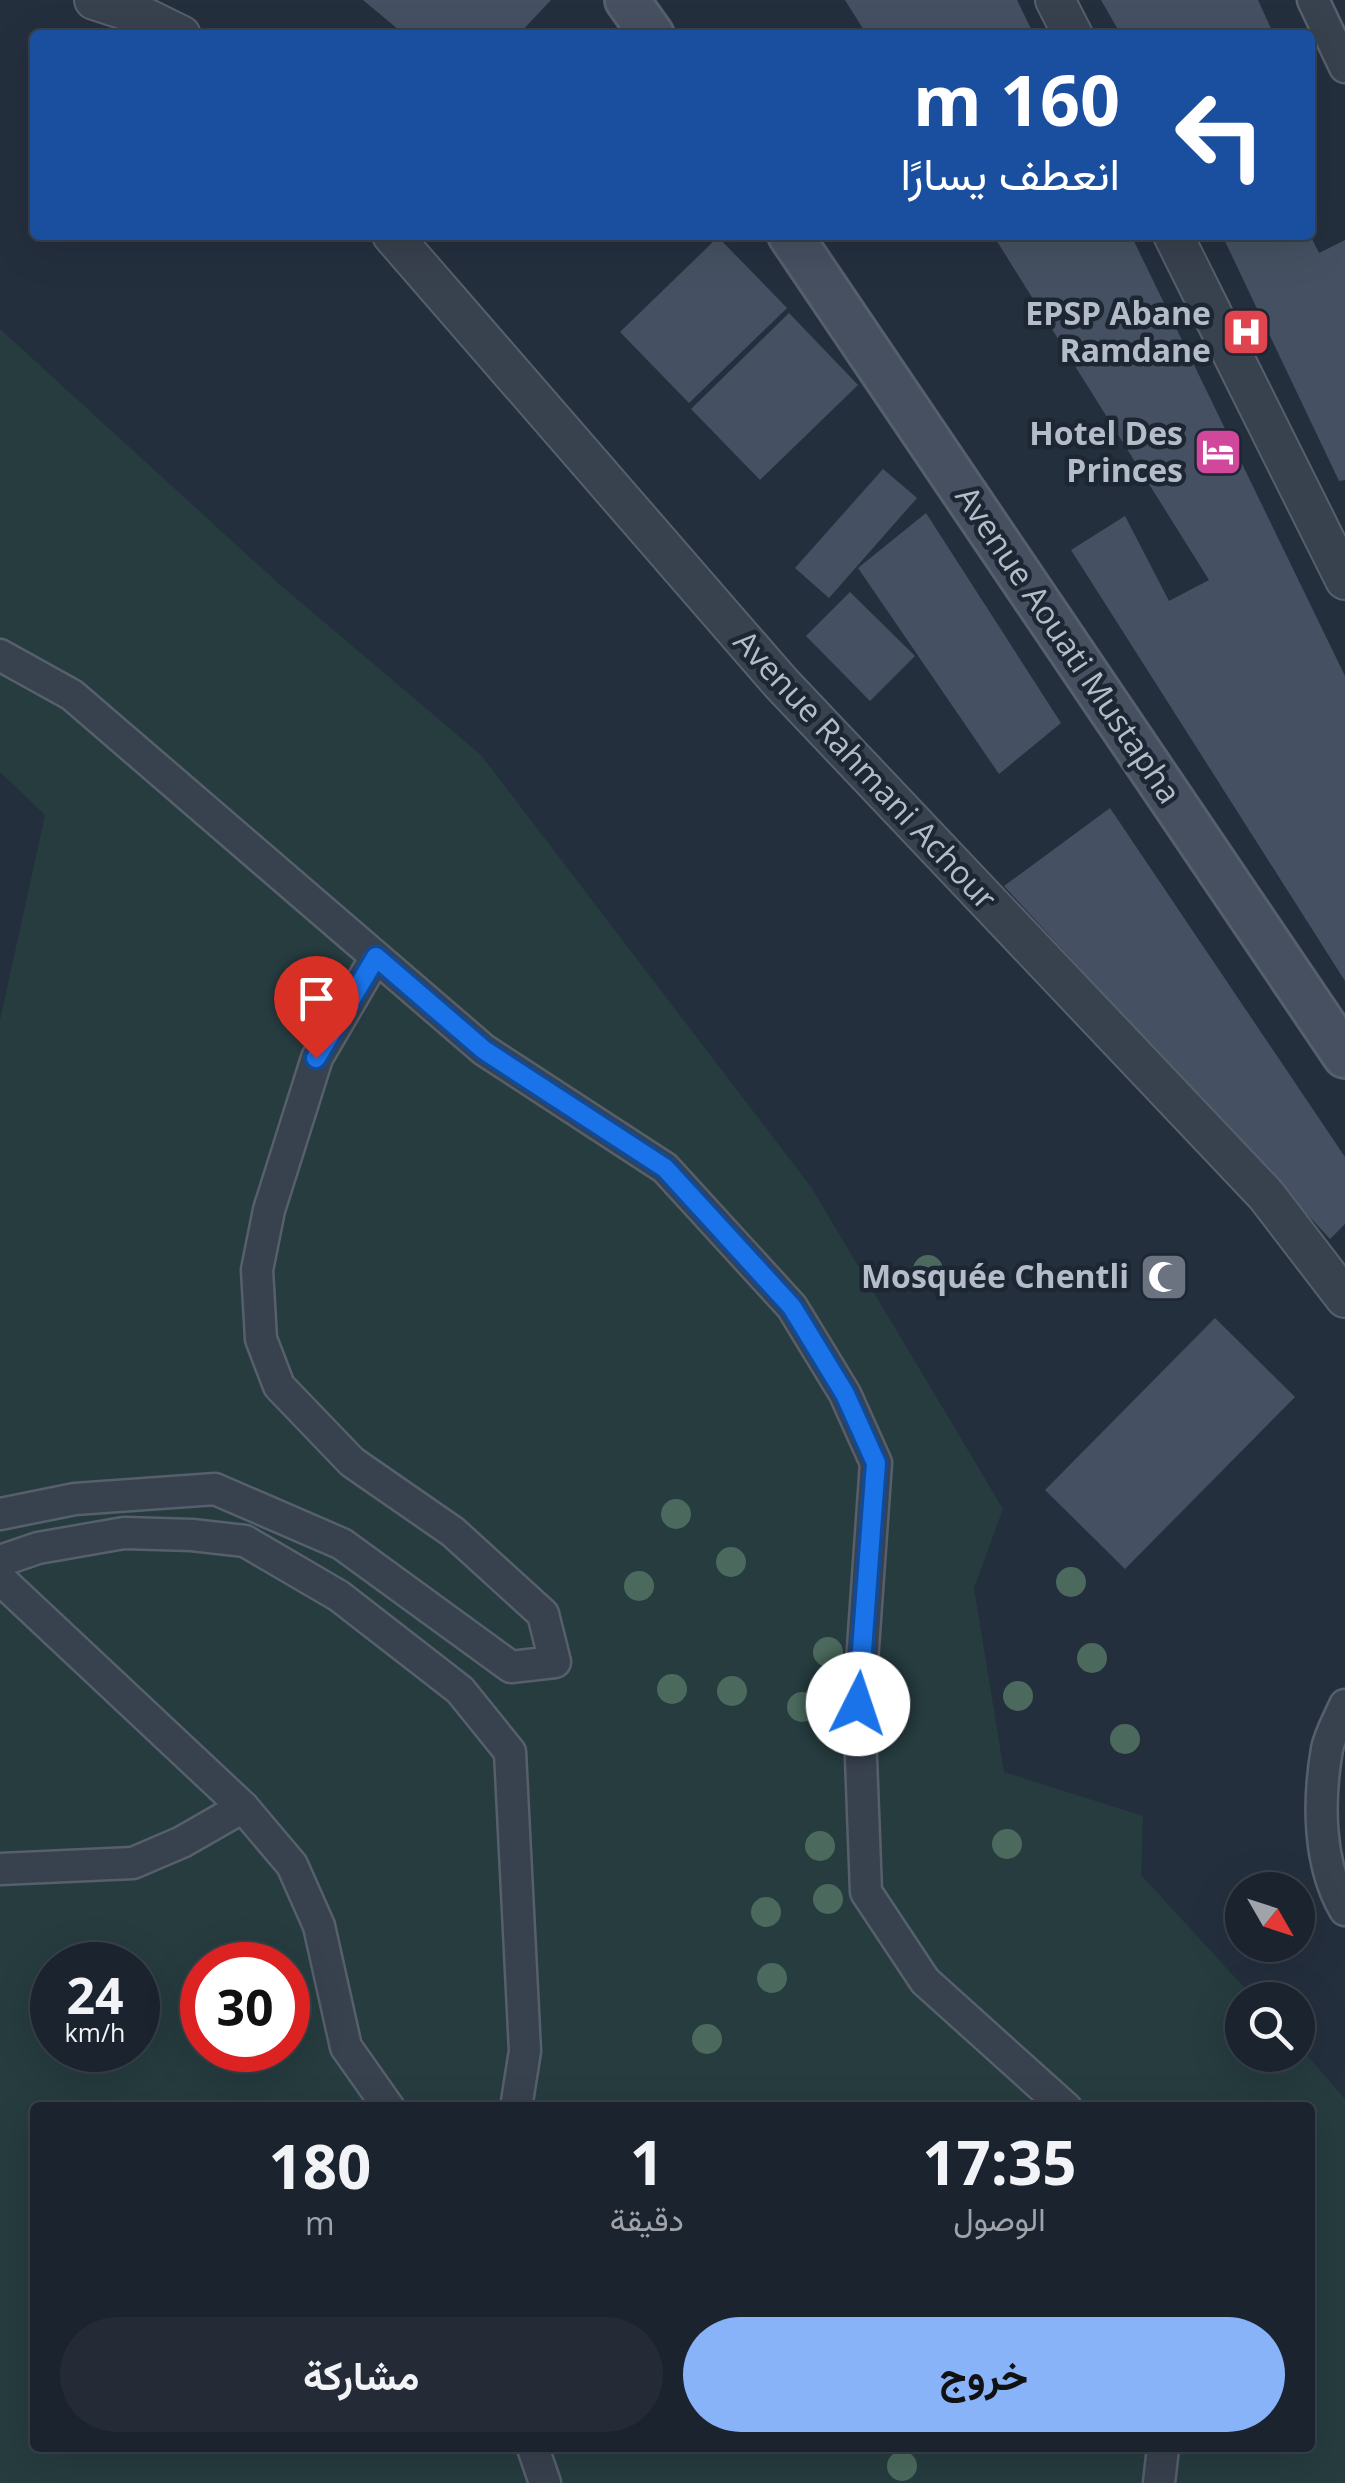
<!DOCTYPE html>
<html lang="ar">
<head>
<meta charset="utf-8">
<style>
	body { margin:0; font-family:"Open Sans",Vazirmatn,sans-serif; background:#242b36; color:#f1f3f6; direction:rtl; height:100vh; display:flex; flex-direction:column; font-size:38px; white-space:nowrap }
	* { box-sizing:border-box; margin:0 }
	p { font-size:32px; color:#a0a4aa }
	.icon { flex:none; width:55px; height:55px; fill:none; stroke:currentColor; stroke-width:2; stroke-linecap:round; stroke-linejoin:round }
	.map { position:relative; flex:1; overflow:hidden; direction:ltr }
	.drawer { position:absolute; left:30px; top:2102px; width:1285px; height:350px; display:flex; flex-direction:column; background:#1b232e; border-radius:10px; box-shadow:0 10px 40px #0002,0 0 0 2px #39404a; direction:rtl }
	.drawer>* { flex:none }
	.guide { position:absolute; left:30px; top:30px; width:1285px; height:210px; border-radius:10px; box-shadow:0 10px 40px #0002,0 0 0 2px #39404a; direction:rtl; background:#1a4fa0; color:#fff; overflow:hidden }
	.needle { width:65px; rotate:129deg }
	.controls { position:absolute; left:1225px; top:1872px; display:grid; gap:20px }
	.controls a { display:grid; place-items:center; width:90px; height:90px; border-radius:50%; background:#1b232e; box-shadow:0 10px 40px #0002,0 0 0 2px #39404a; font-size:50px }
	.speed { position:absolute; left:30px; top:1942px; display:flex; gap:20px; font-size:50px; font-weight:700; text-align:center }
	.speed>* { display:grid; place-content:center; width:130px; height:130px; border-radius:50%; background:#1b232e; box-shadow:0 10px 40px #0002,0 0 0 2px #39404a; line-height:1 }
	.speed small { font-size:25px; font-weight:400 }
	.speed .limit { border:15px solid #d22; background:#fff; color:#111 }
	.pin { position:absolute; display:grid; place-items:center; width:85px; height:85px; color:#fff; margin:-102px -42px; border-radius:50% 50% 50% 0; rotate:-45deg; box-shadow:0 0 10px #0007 }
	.pin .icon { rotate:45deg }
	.me { position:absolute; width:110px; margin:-55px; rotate:4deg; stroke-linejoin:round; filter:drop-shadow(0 0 8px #0008) }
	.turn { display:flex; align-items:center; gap:35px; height:210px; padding:0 30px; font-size:45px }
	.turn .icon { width:130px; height:130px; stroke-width:2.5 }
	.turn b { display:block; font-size:70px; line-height:85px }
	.eta { display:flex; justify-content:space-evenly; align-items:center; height:170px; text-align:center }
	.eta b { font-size:60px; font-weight:700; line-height:70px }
	.button { display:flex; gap:20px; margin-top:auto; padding:20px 30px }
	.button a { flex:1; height:115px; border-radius:60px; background:#89b3f9; color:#111; font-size:40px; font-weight:700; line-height:115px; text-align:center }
	.button a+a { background:#242b36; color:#f1f3f6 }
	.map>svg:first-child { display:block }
</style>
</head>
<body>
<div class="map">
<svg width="1345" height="2483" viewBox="0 0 1345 2483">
	<rect width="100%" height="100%" fill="#242f3e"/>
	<!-- green -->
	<path fill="#263c3f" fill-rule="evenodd" d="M 0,329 L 278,583 L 481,755 L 811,1187 L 1003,1509 L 974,1588 L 1004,1772 L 1143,1816 L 1141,1875 L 1256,2000 L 1242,2000 L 1242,2055 L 1298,2055 L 1298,2045 L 1345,2099 L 1345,2483 L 0,2483 L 0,1020 L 45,815 L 0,772 ZM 52,1965 L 138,1965 L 138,2050 L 52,2050 ZM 202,1965 L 288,1965 L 288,2050 L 202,2050 ZM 35,2108 L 1310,2108 L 1310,2448 L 35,2448 Z"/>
	<!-- building -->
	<g fill="#455162">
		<path d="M 363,0 L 551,0 L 518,35 L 405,35 Z"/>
		<path d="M 845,0 L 1017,0 L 1034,35 L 867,35 Z"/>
		<path d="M 1101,0 L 1258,0 L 1273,33 L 1121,35 Z"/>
		<path d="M 993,235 L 1131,235 L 1345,676 L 1345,981 L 1071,550 L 1125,516 L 1169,601 L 1209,580 Z"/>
		<path d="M 1222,235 L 1310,235 L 1319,253 L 1345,240 L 1345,480 L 1339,481 Z"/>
		<path d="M 718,237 L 787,308 L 689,403 L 620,332 Z"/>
		<path d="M 789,313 L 858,385 L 760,480 L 691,409 Z"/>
		<path d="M 883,469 L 917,498 L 829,598 L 795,568 Z"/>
		<path d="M 926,513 L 1061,723 L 999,774 L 858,568 Z"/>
		<path d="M 850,592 L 915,656 L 870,701 L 806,636 Z"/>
		<path d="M 1110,808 L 1345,1157 L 1345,1224 L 1330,1239 L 1004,886 Z"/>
		<path d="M 1215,1318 L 1295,1397 L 1125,1569 L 1045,1490 Z"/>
	</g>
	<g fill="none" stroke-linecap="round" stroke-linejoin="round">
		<!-- minor casing -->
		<g stroke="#565f6c" stroke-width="35">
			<g id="minor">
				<path d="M 1313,0 L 1345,67"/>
				<path d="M 0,655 L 72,695 L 484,1050 L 665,1168 L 792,1307 L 845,1394 L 876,1463 L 859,1704 L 866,1892 L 925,1981 L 1066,2108"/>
				<path d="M 0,1514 L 75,1499 L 215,1489 L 342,1544 L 511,1667 L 555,1662 L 543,1614 L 453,1532 L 352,1462 L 279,1386 L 261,1339 L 257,1270 L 269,1210 L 317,1058 L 376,957"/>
				<path d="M 0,1561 L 38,1548 L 124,1533 L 192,1535 L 245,1541 L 339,1596 L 460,1690 L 510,1752 L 525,2051 L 516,2108"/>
				<path d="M 0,1579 L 243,1807 L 292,1865 L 319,1926 L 346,2047 L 389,2108"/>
				<path d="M 1345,1705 C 1339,1719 1330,1734 1327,1749 C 1318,1801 1318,1864 1345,1910"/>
				<path d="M 0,1869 L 133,1863 L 182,1842 L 243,1807"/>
				<path d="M 533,2448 L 545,2483"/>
				<path d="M 1159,2483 L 1163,2448"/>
			</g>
		</g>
		<!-- tertiary casing -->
		<g stroke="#565f6c" stroke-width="42">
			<g id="tertiary">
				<path d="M 94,0 L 140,15 L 181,35"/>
				<path d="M 1055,0 L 1073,35"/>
				<path d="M 392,235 L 781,683 L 1266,1195 L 1345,1298"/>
				<path d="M 1173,235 L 1345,580"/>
			</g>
		</g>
		<!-- secondary casing -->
		<g stroke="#565f6c" stroke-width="48">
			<g id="secondary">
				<path d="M 627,0 L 652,35"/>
				<path d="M 790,235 L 1345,1056"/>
			</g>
		</g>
		<!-- minor -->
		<use href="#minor" stroke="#38414e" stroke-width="30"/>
		<!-- tertiary -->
		<use href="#tertiary" stroke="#38414e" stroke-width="38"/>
		<!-- secondary -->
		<use href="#secondary" stroke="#465061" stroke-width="42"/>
	</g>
	<!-- trees -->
	<g fill="#4b6a5d">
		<circle cx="928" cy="1270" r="15"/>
		<circle cx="676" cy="1514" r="15"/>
		<circle cx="731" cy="1562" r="15"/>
		<circle cx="1071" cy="1582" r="15"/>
		<circle cx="639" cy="1586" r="15"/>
		<circle cx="828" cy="1652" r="15"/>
		<circle cx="1092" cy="1658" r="15"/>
		<circle cx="672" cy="1689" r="15"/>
		<circle cx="732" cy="1691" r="15"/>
		<circle cx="1018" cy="1696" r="15"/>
		<circle cx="802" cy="1707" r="15"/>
		<circle cx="1125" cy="1739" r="15"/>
		<circle cx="1007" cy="1844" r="15"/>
		<circle cx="820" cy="1846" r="15"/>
		<circle cx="828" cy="1899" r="15"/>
		<circle cx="766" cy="1912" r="15"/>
		<circle cx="772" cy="1978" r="15"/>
		<circle cx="707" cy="2039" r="15"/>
		<circle cx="902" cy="2466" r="15"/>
	</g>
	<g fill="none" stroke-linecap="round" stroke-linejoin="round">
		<!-- route casing -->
		<g stroke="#114b97" stroke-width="25">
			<path id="route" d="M 316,1058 L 376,957 L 484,1050 L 665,1168 L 792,1307 L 845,1394 L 876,1463 L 858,1704"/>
		</g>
		<!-- route -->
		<use href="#route" stroke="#1a73e8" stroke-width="18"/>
	</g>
	<!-- icons -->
	<defs>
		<g id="hospital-square" transform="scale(2.5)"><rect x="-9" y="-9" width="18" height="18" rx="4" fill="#e0444e" stroke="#1d2633"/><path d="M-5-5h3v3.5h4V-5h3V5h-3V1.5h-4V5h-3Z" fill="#fff"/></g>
		<g id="hotel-square" transform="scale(2.5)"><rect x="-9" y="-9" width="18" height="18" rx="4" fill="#d1479c" stroke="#1d2633"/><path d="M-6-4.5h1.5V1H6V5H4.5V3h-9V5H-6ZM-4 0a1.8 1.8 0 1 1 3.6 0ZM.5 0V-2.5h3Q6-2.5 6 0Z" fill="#fff"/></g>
		<g id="mosque-square" transform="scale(2.5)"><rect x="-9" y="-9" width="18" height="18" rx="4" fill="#6b7280" stroke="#1d2633"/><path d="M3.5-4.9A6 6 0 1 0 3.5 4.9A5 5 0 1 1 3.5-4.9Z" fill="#fff"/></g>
	</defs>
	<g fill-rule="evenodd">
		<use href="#hospital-square" x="1246" y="332"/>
		<use href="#hotel-square" x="1218" y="452"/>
		<use href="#mosque-square" x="1164" y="1277"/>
	</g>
	<g text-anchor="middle" stroke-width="9" stroke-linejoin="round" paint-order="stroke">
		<!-- poi labels -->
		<g font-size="32" font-weight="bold" fill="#b4bcc9" stroke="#1d2633" text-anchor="end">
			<text x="1211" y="325">EPSP Abane<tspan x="1211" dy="37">Ramdane</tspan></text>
			<text x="1183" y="445">Hotel Des<tspan x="1183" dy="37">Princes</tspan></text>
			<text x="1129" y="1288">Mosquée Chentli</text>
		</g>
		<!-- street labels -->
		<g font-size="32" fill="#b4bcc9" stroke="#1d2633">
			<text transform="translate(1068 645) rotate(56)" y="11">Avenue Aouati Mustapha</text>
			<text transform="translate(865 770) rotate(47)" y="11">Avenue Rahmani Achour</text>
		</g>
	</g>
</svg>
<div class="controls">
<a><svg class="needle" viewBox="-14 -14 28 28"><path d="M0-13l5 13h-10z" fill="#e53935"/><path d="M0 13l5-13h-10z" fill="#a0a4aa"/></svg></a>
<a><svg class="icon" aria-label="search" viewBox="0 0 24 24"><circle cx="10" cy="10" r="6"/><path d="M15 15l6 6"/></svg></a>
</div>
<div class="speed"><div>24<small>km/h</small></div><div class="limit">30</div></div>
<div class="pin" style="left:316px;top:1058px;background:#d93025"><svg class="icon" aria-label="arrive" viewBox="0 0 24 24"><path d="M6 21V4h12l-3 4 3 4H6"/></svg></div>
<svg class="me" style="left:858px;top:1704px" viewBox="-20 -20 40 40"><circle r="19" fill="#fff"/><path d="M0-13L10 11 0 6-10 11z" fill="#1a73e8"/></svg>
<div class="guide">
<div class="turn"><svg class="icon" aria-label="left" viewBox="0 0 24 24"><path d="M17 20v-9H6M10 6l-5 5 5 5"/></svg><div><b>160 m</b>انعطف يسارًا</div></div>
</div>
<section class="drawer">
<div class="eta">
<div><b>17:35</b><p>الوصول</p></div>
<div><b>1</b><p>دقيقة</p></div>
<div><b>180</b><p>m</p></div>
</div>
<div class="button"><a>خروج</a><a>مشاركة</a></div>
</section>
</div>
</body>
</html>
